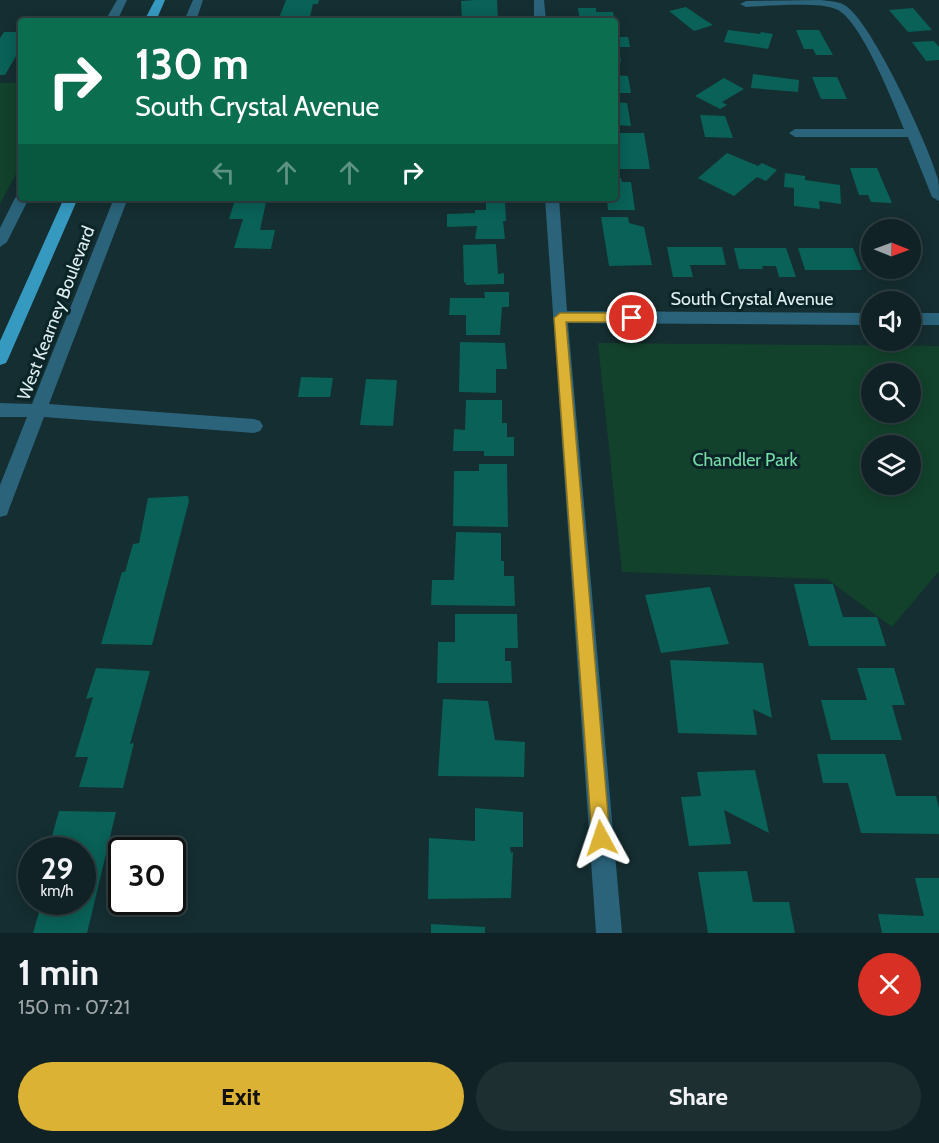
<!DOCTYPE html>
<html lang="en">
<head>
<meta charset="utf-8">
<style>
	body { margin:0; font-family:Cabin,sans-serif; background:#1e2f32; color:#f1f3f6; height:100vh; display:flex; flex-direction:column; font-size:22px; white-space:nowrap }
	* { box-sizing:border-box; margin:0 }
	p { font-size:20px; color:#9ca4a7 }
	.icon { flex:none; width:33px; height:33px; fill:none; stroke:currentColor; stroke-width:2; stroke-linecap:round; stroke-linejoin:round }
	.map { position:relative; height:933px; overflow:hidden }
	.sheet { display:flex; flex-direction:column; background:#102225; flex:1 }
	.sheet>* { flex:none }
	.hud { position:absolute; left:18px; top:18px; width:600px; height:183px; border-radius:6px; box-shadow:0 3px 15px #0003,0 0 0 2px #303f42; background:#0b6e4f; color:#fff; overflow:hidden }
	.needle { width:39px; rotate:91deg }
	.controls { position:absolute; left:861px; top:219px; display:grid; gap:12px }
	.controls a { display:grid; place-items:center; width:60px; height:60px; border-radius:50%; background:#102225; box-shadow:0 3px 15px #0003,0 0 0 2px #303f42; font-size:30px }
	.speed { position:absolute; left:18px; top:837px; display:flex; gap:12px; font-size:30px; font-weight:700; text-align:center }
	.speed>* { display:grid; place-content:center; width:78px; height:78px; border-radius:50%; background:#102225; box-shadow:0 3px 15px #0003,0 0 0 2px #303f42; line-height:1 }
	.speed small { font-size:15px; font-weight:400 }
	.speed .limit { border:3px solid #111; border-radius:9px; background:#fff; color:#111 }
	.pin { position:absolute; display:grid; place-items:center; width:51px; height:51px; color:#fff; margin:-26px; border:3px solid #fff; border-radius:50%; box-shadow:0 2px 6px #0007 }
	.me { position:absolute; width:66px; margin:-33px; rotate:355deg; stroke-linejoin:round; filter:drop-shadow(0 0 4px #0008) }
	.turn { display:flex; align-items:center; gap:21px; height:126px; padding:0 18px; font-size:27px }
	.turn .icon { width:78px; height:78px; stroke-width:2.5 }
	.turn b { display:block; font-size:42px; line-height:51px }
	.lanes { display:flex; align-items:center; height:57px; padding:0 18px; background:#0003; justify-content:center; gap:30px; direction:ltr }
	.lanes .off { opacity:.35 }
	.round { display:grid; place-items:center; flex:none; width:63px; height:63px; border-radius:32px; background:#1e2f32 }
	.head { display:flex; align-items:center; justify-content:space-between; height:102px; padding:0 18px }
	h1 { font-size:36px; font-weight:700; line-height:45px }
	.button { display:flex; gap:12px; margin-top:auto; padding:12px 18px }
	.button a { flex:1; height:69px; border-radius:36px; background:#dbb233; color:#111; font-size:24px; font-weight:700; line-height:69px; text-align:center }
	.button a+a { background:#1e2f32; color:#f1f3f6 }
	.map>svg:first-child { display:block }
</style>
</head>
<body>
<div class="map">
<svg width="939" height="933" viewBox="0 0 939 933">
	<rect width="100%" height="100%" fill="#152e31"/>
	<!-- green -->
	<g fill="#12422b" fill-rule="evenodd">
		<path d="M 0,83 L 21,83 L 21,164 L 0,204 Z"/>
		<path d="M 598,343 L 939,346 L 939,571 L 892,627 L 827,579 L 622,572 ZM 872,374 L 910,374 L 910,412 L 872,412 ZM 872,446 L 910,446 L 910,484 L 872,484 Z"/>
	</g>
	<!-- building -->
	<g fill="#096157">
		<path d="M 286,0 L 319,0 L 318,4 L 313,4 L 309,21 L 278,21 Z"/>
		<path d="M 475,0 L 497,0 L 498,20 L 462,20 L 461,1 Z"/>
		<path d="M 686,7 L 699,16 L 713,25 L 694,31 L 669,11 Z"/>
		<path d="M 578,8 L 596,8 L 596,12 L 613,12 L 615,21 L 580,21 Z"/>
		<path d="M 913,8 L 932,30 L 908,32 L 889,10 Z"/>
		<path d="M 728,30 L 760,34 L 761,32 L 773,34 L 768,49 L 724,42 Z"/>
		<path d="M 796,30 L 819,30 L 833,55 L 816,55 L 813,49 L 804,49 Z"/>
		<path d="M 4,32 L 21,32 L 21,53 L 16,56 L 5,75 L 0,75 L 0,38 Z"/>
		<path d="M 615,37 L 628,37 L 630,47 L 619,47 L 621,62 L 615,62 Z"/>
		<path d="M 934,41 L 939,47 L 939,60 L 926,61 L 912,42 Z"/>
		<path d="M 753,74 L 799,80 L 798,92 L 751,88 Z"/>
		<path d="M 615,75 L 628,76 L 631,93 L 615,93 Z"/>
		<path d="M 812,77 L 837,77 L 847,99 L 821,99 Z"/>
		<path d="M 724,78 L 744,89 L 722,102 L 727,105 L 720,109 L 695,96 Z"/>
		<path d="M 615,102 L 627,103 L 631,126 L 615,125 Z"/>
		<path d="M 700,115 L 725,116 L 733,138 L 705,137 Z"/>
		<path d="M 615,133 L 644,133 L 650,169 L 615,169 Z"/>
		<path d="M 727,153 L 758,166 L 762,163 L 777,170 L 766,181 L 757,177 L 734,196 L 698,178 Z"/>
		<path d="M 850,168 L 877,168 L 892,203 L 871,202 L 868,195 L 859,195 Z"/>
		<path d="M 785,173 L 805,176 L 805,180 L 840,185 L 841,204 L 819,201 L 820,209 L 794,206 L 794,188 L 784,187 Z"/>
		<path d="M 615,178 L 621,178 L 622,182 L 631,182 L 635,210 L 608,210 L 607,198 L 615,198 Z"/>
		<path d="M 226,198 L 267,198 L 260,230 L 275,230 L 271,249 L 234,248 L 243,219 L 229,219 L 235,200 Z"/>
		<path d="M 505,202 L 506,221 L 503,221 L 505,239 L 475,239 L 477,226 L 447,227 L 447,214 L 475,213 L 475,210 L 486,210 L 486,203 Z"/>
		<path d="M 601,217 L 628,217 L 629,223 L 644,227 L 652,265 L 609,266 Z"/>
		<path d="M 496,244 L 498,274 L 504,273 L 504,284 L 466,285 L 466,282 L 464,283 L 463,245 Z"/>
		<path d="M 667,247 L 722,247 L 726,265 L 690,265 L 693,277 L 673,277 Z"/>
		<path d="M 734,248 L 786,248 L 796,277 L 779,277 L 776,266 L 762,266 L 763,269 L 739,269 Z"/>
		<path d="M 798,248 L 853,248 L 862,270 L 805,270 Z"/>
		<path d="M 484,292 L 509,292 L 509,307 L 502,307 L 500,335 L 466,335 L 466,315 L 449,315 L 450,298 L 485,298 Z"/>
		<path d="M 460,342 L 505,343 L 507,369 L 496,369 L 496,393 L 459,392 Z"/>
		<path d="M 301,377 L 333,378 L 330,397 L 298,397 Z"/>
		<path d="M 366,379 L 397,380 L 393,426 L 360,425 Z"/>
		<path d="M 466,400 L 502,400 L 502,423 L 507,423 L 507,437 L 514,437 L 514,456 L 484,456 L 484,451 L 453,451 L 454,429 L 465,430 Z"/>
		<path d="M 479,464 L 507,464 L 508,527 L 453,526 L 454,471 L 479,471 Z"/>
		<path d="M 188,496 L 189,501 L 152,645 L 101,644 L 122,572 L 125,572 L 133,544 L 139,543 L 148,498 Z"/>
		<path d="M 456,532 L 501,533 L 501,561 L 504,561 L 504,576 L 514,576 L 515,606 L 431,605 L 432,580 L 454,580 Z"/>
		<path d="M 794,584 L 833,584 L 843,617 L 877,617 L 886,646 L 809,646 Z"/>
		<path d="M 710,587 L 729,644 L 661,653 L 645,595 Z"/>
		<path d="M 455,614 L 517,614 L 518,648 L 505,648 L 505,661 L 511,661 L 512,683 L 437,683 L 438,642 L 455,642 Z"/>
		<path d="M 670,660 L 763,663 L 772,718 L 753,709 L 757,735 L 678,733 Z"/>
		<path d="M 96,668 L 150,671 L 130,744 L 134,743 L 123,788 L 79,787 L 88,757 L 75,757 L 93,697 L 86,699 Z"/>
		<path d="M 857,668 L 894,668 L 905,705 L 892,705 L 902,740 L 831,740 L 821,700 L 867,700 Z"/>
		<path d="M 443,699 L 488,701 L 495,740 L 525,742 L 524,777 L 438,776 Z"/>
		<path d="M 817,754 L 885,754 L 896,796 L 936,796 L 939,808 L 939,834 L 861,833 L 848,783 L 823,783 Z"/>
		<path d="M 755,770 L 769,833 L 724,810 L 731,844 L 689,846 L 681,797 L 701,796 L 697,772 Z"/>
		<path d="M 475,808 L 523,812 L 523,847 L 510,847 L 511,853 L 513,852 L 511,898 L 428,899 L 429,838 L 475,841 Z"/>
		<path d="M 59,811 L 116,812 L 87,933 L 33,933 L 42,902 L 82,902 L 82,850 L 48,850 Z"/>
		<path d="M 747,871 L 753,902 L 789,902 L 795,933 L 708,933 L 698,872 Z"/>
		<path d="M 915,878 L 939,878 L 939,933 L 882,933 L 878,914 L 924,916 Z"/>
		<path d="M 431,924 L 485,927 L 485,933 L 431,933 Z"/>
	</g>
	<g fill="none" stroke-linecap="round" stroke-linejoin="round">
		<!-- minor -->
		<g fill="#2a637a" fill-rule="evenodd">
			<path d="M 117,0 L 127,0 L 117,21 L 105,21 Z"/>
			<path d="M 193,0 L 203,0 L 196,21 L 184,21 Z"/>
			<path d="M 534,0 L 544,0 L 546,21 L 534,21 Z"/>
			<path d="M 820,0 C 828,1 839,1 846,6 C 872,23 929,146 938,179 C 939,185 939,194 939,201 L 932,197 L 908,137 L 795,137 L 789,133 L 795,129 L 904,129 C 893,102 862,23 838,10 C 822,1 766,6 746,7 L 740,4 L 746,1 Z"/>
			<path d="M 21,194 L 21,198 L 29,198 L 7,242 L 0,247 L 0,228 L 15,198 Z"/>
			<path d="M 114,198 L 128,198 L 49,404 L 254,419 L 260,421 L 263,426 L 260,431 L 254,433 L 44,417 L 9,509 L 7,515 L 0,517 L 0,485 L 27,417 L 0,417 L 0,403 L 32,404 Z"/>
			<path d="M 545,198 L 559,198 L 567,311 L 872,313 L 872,325 L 568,323 L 622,933 L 596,933 Z"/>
			<rect x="910" y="313" width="29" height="12"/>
		</g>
		<!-- major -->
		<g fill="#3699bf" fill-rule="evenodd">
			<path d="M 155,0 L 165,0 L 156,21 L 144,21 Z"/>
			<path d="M 64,198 L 78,198 L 8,359 L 6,363 L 0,365 L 0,341 Z"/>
		</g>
	</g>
	<!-- route -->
	<path fill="#dbb233" stroke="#8e7421" stroke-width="1.5" d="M 560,313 L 632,313 L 637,318 L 632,322 L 566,322 L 610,838 L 608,845 L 601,847 L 595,845 L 592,838 L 554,318 Z"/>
	<g text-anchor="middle" stroke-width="6" stroke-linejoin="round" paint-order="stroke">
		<!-- street labels -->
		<g font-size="18" fill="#dfeeef" stroke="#0b2427">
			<text x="752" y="305">South Crystal Avenue</text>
			<text transform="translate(56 313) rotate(-69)" y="6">West Kearney Boulevard</text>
		</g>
		<!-- park labels -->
		<g font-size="18" fill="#74dda6" stroke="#0b2427">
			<text x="745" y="466">Chandler Park</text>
		</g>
	</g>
</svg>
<div class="controls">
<a><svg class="needle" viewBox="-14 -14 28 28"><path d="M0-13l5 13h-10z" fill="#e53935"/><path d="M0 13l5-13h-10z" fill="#9ca4a7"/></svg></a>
<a><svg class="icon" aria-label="sound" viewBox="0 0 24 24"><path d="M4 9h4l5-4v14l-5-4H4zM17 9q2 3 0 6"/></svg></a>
<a><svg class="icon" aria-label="search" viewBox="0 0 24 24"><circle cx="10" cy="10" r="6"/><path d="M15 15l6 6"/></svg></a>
<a><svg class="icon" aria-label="layers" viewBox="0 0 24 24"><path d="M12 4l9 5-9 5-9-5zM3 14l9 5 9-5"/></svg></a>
</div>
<div class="speed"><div>29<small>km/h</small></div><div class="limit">30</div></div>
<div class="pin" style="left:632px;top:318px;background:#d93025"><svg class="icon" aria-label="arrive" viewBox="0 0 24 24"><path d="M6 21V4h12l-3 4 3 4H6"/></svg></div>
<svg class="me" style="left:601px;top:838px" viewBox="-20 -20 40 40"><path d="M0-17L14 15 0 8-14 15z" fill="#dbb233" stroke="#fff" stroke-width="4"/></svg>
<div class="hud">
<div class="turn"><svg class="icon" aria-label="right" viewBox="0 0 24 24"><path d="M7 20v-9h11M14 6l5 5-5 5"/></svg><div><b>130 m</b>South Crystal Avenue</div></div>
<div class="lanes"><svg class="icon off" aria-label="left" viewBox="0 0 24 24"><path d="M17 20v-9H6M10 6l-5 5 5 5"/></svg><svg class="icon off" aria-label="ahead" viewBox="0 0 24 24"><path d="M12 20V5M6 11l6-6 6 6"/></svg><svg class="icon off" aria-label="ahead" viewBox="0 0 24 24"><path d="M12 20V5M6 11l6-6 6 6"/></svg><svg class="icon" aria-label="right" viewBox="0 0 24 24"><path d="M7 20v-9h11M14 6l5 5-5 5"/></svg></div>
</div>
</div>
<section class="sheet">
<div class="head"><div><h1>1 min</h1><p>150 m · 07:21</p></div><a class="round" style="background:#d93025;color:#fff"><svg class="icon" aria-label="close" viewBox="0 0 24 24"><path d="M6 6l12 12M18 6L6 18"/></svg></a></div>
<div class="button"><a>Exit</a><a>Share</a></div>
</section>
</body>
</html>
